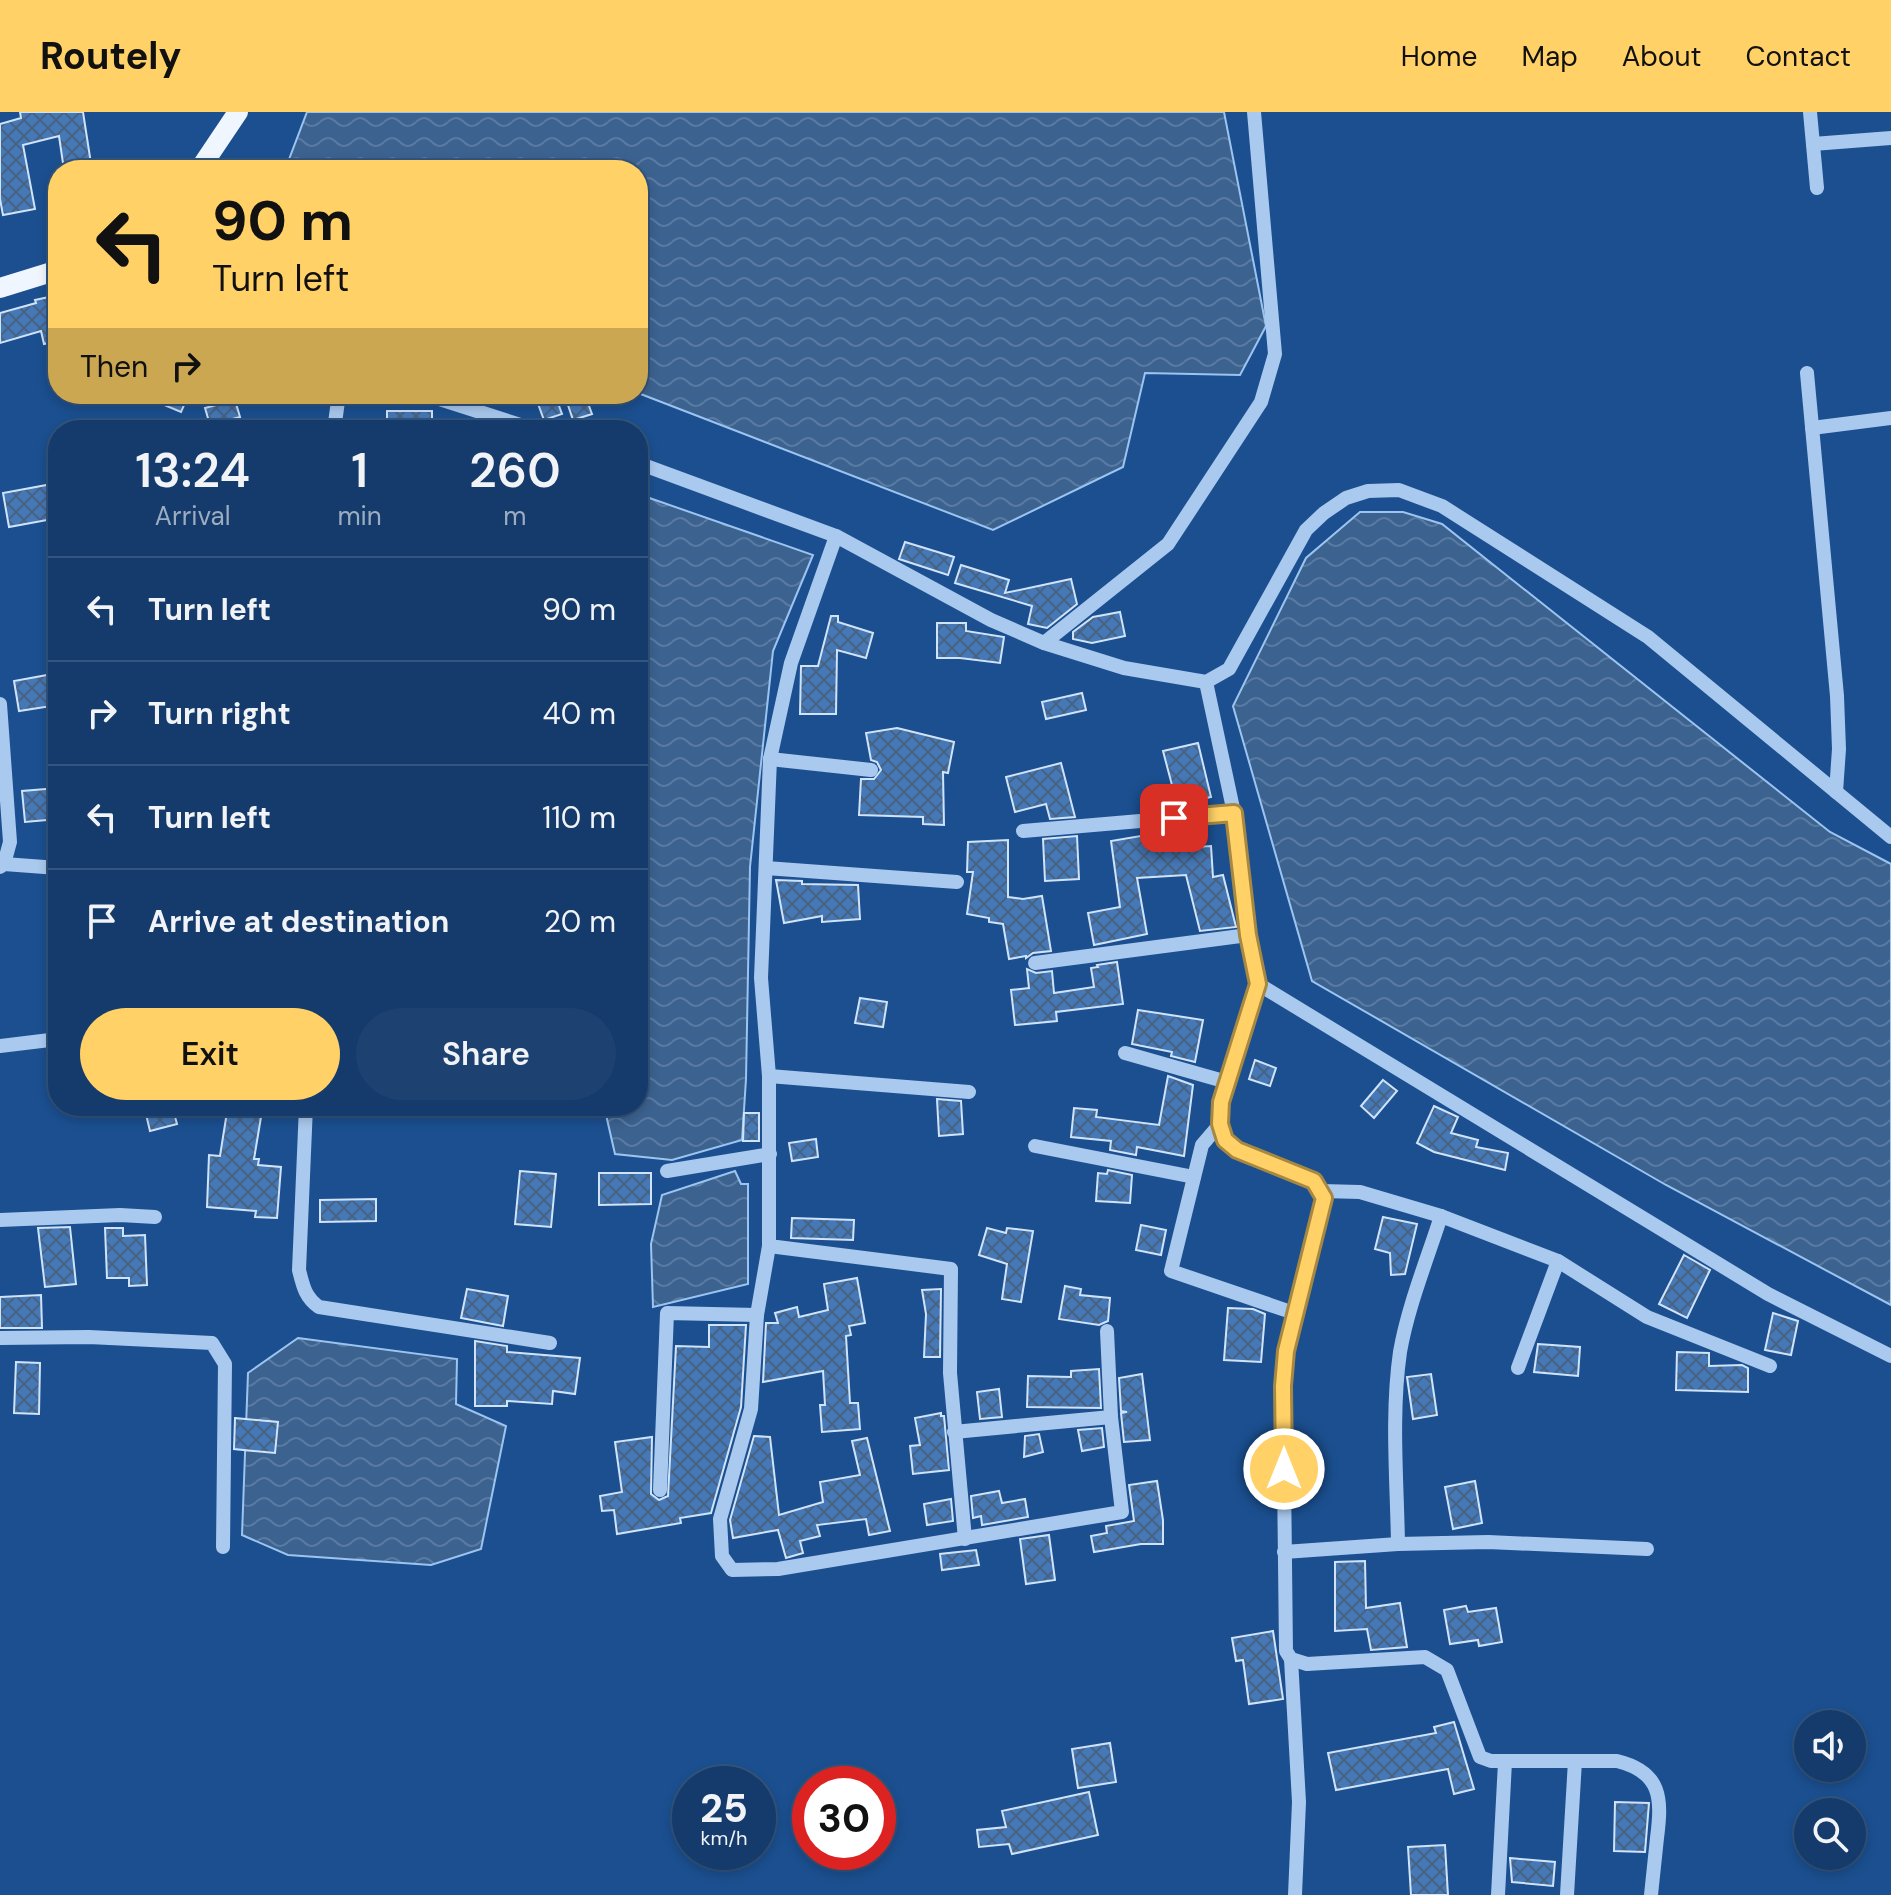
<!DOCTYPE html>
<html lang="en">
<head>
<meta charset="utf-8">
<style>
	body { margin:0; font-family:"DM Sans",sans-serif; background:#1d4271; color:#f1f3f6; height:100vh; display:flex; flex-direction:column; font-size:30px; white-space:nowrap }
	* { box-sizing:border-box; margin:0 }
	p { font-size:26px; color:#9dadc1 }
	.icon { flex:none; width:44px; height:44px; fill:none; stroke:currentColor; stroke-width:2; stroke-linecap:round; stroke-linejoin:round }
	.map { position:relative; flex:1; overflow:hidden }
	.side { position:absolute; left:48px; top:308px; width:600px; height:696px; display:flex; flex-direction:column; background:#143b6b; border-radius:32px; box-shadow:0 4px 12px #0003,0 0 0 2px #33557e }
	.side>* { flex:none }
	.banner { position:absolute; left:48px; top:48px; width:600px; height:244px; border-radius:32px; box-shadow:0 4px 12px #0003,0 0 0 2px #33557e; background:#ffd166; color:#111; overflow:hidden }
	.fabs { position:absolute; left:1794px; top:1598px; display:grid; gap:16px }
	.fabs a { display:grid; place-items:center; width:72px; height:72px; border-radius:50%; background:#143b6b; box-shadow:0 4px 12px #0003,0 0 0 2px #33557e; font-size:40px }
	.speed { position:absolute; left:672px; top:1654px; display:flex; gap:16px; font-size:40px; font-weight:700; text-align:center }
	.speed>* { display:grid; place-content:center; width:104px; height:104px; border-radius:50%; background:#143b6b; box-shadow:0 4px 12px #0003,0 0 0 2px #33557e; line-height:1 }
	.speed small { font-size:20px; font-weight:400 }
	.speed .limit { border:12px solid #d22; background:#fff; color:#111 }
	.pin { position:absolute; display:grid; place-items:center; width:68px; height:68px; color:#fff; margin:-34px; border-radius:16px; box-shadow:0 4px 12px #0006 }
	.me { position:absolute; width:88px; margin:-44px; rotate:0deg; stroke-linejoin:round; filter:drop-shadow(0 0 6px #0008) }
	.turn { display:flex; align-items:center; gap:28px; height:168px; padding:0 32px; font-size:36px }
	.turn .icon { width:104px; height:104px; stroke-width:2.5 }
	.turn b { display:block; font-size:56px; line-height:68px }
	.then { display:flex; align-items:center; height:76px; padding:0 32px; background:#0003; gap:16px; font-size:30px }
	.eta { display:flex; justify-content:space-evenly; align-items:center; height:136px; text-align:center }
	.eta b { font-size:48px; font-weight:600; line-height:56px }
	.primary-button { display:flex; gap:16px; margin-top:auto; padding:16px 32px }
	.primary-button a { flex:1; height:92px; border-radius:48px; background:#ffd166; color:#111; font-size:32px; font-weight:600; line-height:92px; text-align:center }
	.primary-button a+a { background:#1d4271; color:#f1f3f6 }
	ul { padding:0; list-style:none }
	li { display:flex; align-items:center; gap:24px; height:104px; padding:0 32px; border-top:2px solid #33557e }
	li div { flex:1 }
	li b { display:block; font-size:30px }
	li em { font-style:normal }
	header { display:flex; align-items:center; gap:48px; box-sizing:border-box; height:112px; padding:0 40px; background:#ffd166; color:#111 }
	header strong { font-size:38px }
	nav { display:flex; gap:44px; margin-inline-start:auto; font-size:28px }
	.map>svg:first-child { display:block }
</style>
</head>
<body>
<header>
<strong>Routely</strong>
<nav><a>Home</a><a>Map</a><a>About</a><a>Contact</a></nav>
</header>
<div class="map">
<svg width="1891" height="1783" viewBox="0 0 1891 1783">
	<defs>
		<pattern id="water-waves" width="16" height="10" patternUnits="userSpaceOnUse" patternTransform="scale(2)"><rect width="16" height="10" fill="#3c6290"/><path d="M0 5q4-4 8 0t8 0" fill="none" stroke="#597aa1"/></pattern>
		<pattern id="building-cross-hatch" width="8" height="8" patternUnits="userSpaceOnUse" patternTransform="scale(2)"><rect width="8" height="8" fill="#4478b7"/><path d="M0 0l8 8M0 8l8-8" fill="none" stroke="#486282"/></pattern>
	</defs>
	<rect width="100%" height="100%" fill="#1b4f8f"/>
	<!-- water -->
	<g fill="url(#water-waves)" stroke="#9cc4f0" stroke-width="2">
		<path d="M 307,0 L 1224,0 L 1266,214 L 1240,263 L 1145,261 L 1123,355 L 993,418 L 638,281 L 638,58 L 285,58 Z"/>
		<path d="M 638,382 L 813,443 L 773,539 L 750,755 L 746,967 L 742,1028 L 672,1048 L 615,1042 L 604,994 L 638,994 Z"/>
		<path d="M 1360,400 L 1403,400 L 1442,412 L 1830,720 L 1891,752 L 1891,1193 L 1666,1073 L 1312,869 L 1233,594 L 1306,446 Z"/>
		<path d="M 735,1059 L 741,1072 L 748,1072 L 748,1172 L 653,1195 L 651,1132 L 662,1083 Z"/>
		<path d="M 298,1226 L 457,1247 L 456,1292 L 506,1314 L 481,1437 L 431,1453 L 288,1443 L 242,1423 L 248,1261 Z"/>
	</g>
	<!-- building -->
	<g fill="url(#building-cross-hatch)" stroke="#cfe3fa" stroke-width="2">
		<path d="M 20,0 L 83,0 L 92,58 L 64,58 L 59,24 L 23,33 L 35,97 L 3,103 L 0,87 L 0,12 L 21,6 Z"/>
		<path d="M 58,183 L 58,229 L 44,232 L 41,219 L 0,231 L 0,201 L 36,191 L 35,188 Z"/>
		<path d="M 138,282 L 189,282 L 181,300 Z"/>
		<path d="M 555,283 L 562,302 L 544,308 L 537,289 Z"/>
		<path d="M 585,283 L 592,302 L 573,308 L 567,290 Z"/>
		<path d="M 235,288 L 240,305 L 210,313 L 205,296 Z"/>
		<rect x="387" y="299" width="45" height="19"/>
		<path d="M 52,372 L 58,406 L 9,415 L 3,381 Z"/>
		<path d="M 905,430 L 954,445 L 948,463 L 899,447 Z"/>
		<path d="M 961,453 L 1009,468 L 1005,481 L 1071,467 L 1077,492 L 1047,516 L 1028,512 L 1032,494 L 955,471 Z"/>
		<path d="M 1120,500 L 1125,524 L 1092,531 L 1073,527 L 1073,520 L 1093,505 Z"/>
		<path d="M 831,504 L 838,504 L 838,510 L 873,521 L 866,546 L 837,538 L 836,602 L 800,602 L 801,554 L 818,554 Z"/>
		<path d="M 937,511 L 966,511 L 966,519 L 1004,525 L 1000,551 L 960,546 L 937,546 Z"/>
		<path d="M 58,561 L 58,593 L 19,599 L 14,569 Z"/>
		<path d="M 1082,581 L 1086,598 L 1046,607 L 1042,590 Z"/>
		<path d="M 897,616 L 954,630 L 948,661 L 943,660 L 944,713 L 923,712 L 923,705 L 859,703 L 861,667 L 874,667 L 881,658 L 877,650 L 871,648 L 866,621 Z"/>
		<path d="M 1198,631 L 1211,685 L 1193,689 L 1193,694 L 1178,696 L 1163,639 Z"/>
		<path d="M 1061,651 L 1075,705 L 1050,707 L 1046,692 L 1015,700 L 1006,665 Z"/>
		<path d="M 58,676 L 58,707 L 25,710 L 22,679 Z"/>
		<path d="M 1195,714 L 1196,735 L 1211,734 L 1213,765 L 1223,763 L 1236,815 L 1200,819 L 1186,763 L 1137,766 L 1147,822 L 1094,833 L 1088,801 L 1120,795 L 1111,729 L 1147,723 L 1147,720 Z"/>
		<path d="M 1077,724 L 1079,767 L 1045,769 L 1043,727 Z"/>
		<path d="M 1008,728 L 1008,785 L 1023,787 L 1042,784 L 1051,839 L 1033,841 L 1026,846 L 1026,844 L 1009,847 L 1003,812 L 989,810 L 989,806 L 967,802 L 973,760 L 967,760 L 968,730 Z"/>
		<path d="M 776,768 L 802,769 L 802,772 L 858,773 L 860,807 L 822,810 L 822,804 L 784,811 Z"/>
		<path d="M 1117,850 L 1123,892 L 1056,900 L 1057,909 L 1015,913 L 1011,878 L 1029,876 L 1027,857 L 1036,861 L 1052,859 L 1054,881 L 1094,875 L 1091,856 L 1098,855 L 1097,853 Z"/>
		<path d="M 860,886 L 887,890 L 883,915 L 855,911 Z"/>
		<path d="M 1138,898 L 1203,908 L 1195,950 L 1171,944 L 1172,940 L 1132,932 Z"/>
		<path d="M 1255,948 L 1276,956 L 1270,974 L 1249,967 Z"/>
		<path d="M 1168,964 L 1193,973 L 1184,1044 L 1137,1035 L 1136,1043 L 1110,1038 L 1111,1029 L 1071,1025 L 1074,996 L 1097,998 L 1096,1005 L 1159,1013 Z"/>
		<path d="M 1383,968 L 1397,979 L 1374,1006 L 1361,994 Z"/>
		<path d="M 937,987 L 961,989 L 963,1022 L 939,1024 Z"/>
		<path d="M 144,994 L 172,994 L 177,1012 L 150,1019 Z"/>
		<path d="M 1434,994 L 1458,1005 L 1451,1021 L 1478,1028 L 1476,1035 L 1508,1041 L 1505,1058 L 1434,1040 L 1417,1031 Z"/>
		<path d="M 227,1000 L 261,1005 L 254,1047 L 259,1047 L 258,1053 L 281,1055 L 277,1106 L 255,1105 L 256,1099 L 207,1095 L 209,1043 L 220,1044 Z"/>
		<path d="M 744,1001 L 759,1001 L 759,1029 L 743,1029 Z"/>
		<path d="M 816,1027 L 818,1045 L 792,1049 L 789,1031 Z"/>
		<path d="M 1108,1058 L 1132,1063 L 1130,1091 L 1096,1089 L 1098,1061 L 1107,1062 Z"/>
		<path d="M 520,1059 L 556,1062 L 551,1115 L 515,1112 Z"/>
		<path d="M 599,1061 L 651,1061 L 651,1092 L 599,1093 Z"/>
		<path d="M 376,1087 L 376,1109 L 320,1110 L 320,1088 Z"/>
		<path d="M 1383,1105 L 1417,1112 L 1405,1162 L 1391,1163 L 1390,1141 L 1375,1137 Z"/>
		<path d="M 792,1106 L 854,1108 L 853,1128 L 791,1126 Z"/>
		<path d="M 1141,1113 L 1166,1118 L 1161,1143 L 1136,1138 Z"/>
		<path d="M 70,1115 L 76,1172 L 45,1175 L 38,1116 Z"/>
		<path d="M 105,1116 L 123,1116 L 123,1124 L 145,1123 L 147,1173 L 129,1174 L 129,1166 L 107,1166 Z"/>
		<path d="M 987,1116 L 1006,1121 L 1007,1116 L 1033,1119 L 1021,1190 L 1002,1187 L 1007,1152 L 979,1143 Z"/>
		<path d="M 1684,1143 L 1710,1158 L 1687,1206 L 1659,1192 Z"/>
		<path d="M 857,1166 L 865,1211 L 849,1214 L 851,1223 L 846,1224 L 850,1291 L 858,1291 L 860,1317 L 822,1320 L 820,1293 L 825,1293 L 823,1259 L 763,1270 L 766,1211 L 778,1211 L 775,1201 L 797,1195 L 799,1205 L 828,1198 L 824,1172 Z"/>
		<path d="M 1065,1174 L 1081,1177 L 1080,1183 L 1110,1186 L 1108,1209 L 1099,1213 L 1059,1207 Z"/>
		<path d="M 467,1177 L 508,1184 L 503,1214 L 461,1206 Z"/>
		<path d="M 941,1177 L 940,1245 L 924,1245 L 926,1202 L 922,1178 Z"/>
		<path d="M 41,1183 L 42,1216 L 0,1216 L 0,1185 Z"/>
		<path d="M 1228,1196 L 1253,1197 L 1265,1202 L 1261,1250 L 1224,1248 Z"/>
		<path d="M 1773,1201 L 1798,1209 L 1791,1243 L 1765,1238 Z"/>
		<path d="M 709,1213 L 746,1213 L 741,1295 L 711,1401 L 680,1406 L 681,1411 L 617,1422 L 614,1398 L 602,1399 L 600,1384 L 622,1380 L 615,1330 L 652,1325 L 651,1382 L 659,1388 L 668,1384 L 676,1234 L 709,1235 Z"/>
		<path d="M 475,1229 L 507,1234 L 507,1240 L 580,1246 L 575,1282 L 553,1279 L 552,1292 L 507,1289 L 507,1294 L 475,1294 Z"/>
		<path d="M 1538,1232 L 1580,1235 L 1578,1264 L 1534,1260 Z"/>
		<path d="M 1677,1240 L 1709,1241 L 1709,1254 L 1742,1253 L 1748,1256 L 1748,1280 L 1676,1278 Z"/>
		<path d="M 16,1250 L 40,1251 L 39,1302 L 14,1301 Z"/>
		<path d="M 1099,1257 L 1101,1296 L 1027,1295 L 1028,1264 L 1071,1265 L 1071,1259 Z"/>
		<path d="M 1142,1262 L 1150,1328 L 1124,1330 L 1121,1301 L 1127,1300 L 1121,1299 L 1119,1266 Z"/>
		<path d="M 1431,1262 L 1437,1303 L 1413,1307 L 1407,1265 Z"/>
		<path d="M 999,1277 L 1002,1305 L 980,1307 L 977,1280 Z"/>
		<path d="M 941,1301 L 941,1304 L 944,1304 L 949,1358 L 913,1362 L 910,1334 L 920,1333 L 915,1306 Z"/>
		<path d="M 235,1306 L 278,1310 L 275,1341 L 234,1337 Z"/>
		<path d="M 1102,1316 L 1104,1335 L 1082,1339 L 1078,1318 Z"/>
		<path d="M 1039,1322 L 1043,1340 L 1024,1345 L 1025,1324 Z"/>
		<path d="M 754,1324 L 770,1325 L 779,1403 L 823,1390 L 820,1370 L 860,1363 L 852,1329 L 867,1326 L 890,1419 L 869,1423 L 866,1407 L 817,1413 L 820,1424 L 800,1429 L 803,1441 L 786,1446 L 778,1418 L 733,1426 L 730,1408 Z"/>
		<path d="M 1157,1369 L 1163,1408 L 1163,1432 L 1141,1432 L 1094,1440 L 1091,1424 L 1107,1421 L 1106,1414 L 1134,1409 L 1129,1373 Z"/>
		<path d="M 1475,1369 L 1482,1411 L 1453,1417 L 1445,1375 Z"/>
		<path d="M 999,1379 L 1002,1391 L 1025,1387 L 1028,1405 L 982,1413 L 981,1404 L 973,1406 L 971,1384 Z"/>
		<path d="M 951,1387 L 953,1409 L 927,1413 L 924,1392 Z"/>
		<path d="M 1049,1423 L 1055,1468 L 1026,1472 L 1020,1427 Z"/>
		<path d="M 976,1438 L 979,1453 L 942,1458 L 940,1442 Z"/>
		<path d="M 1365,1449 L 1366,1496 L 1400,1491 L 1407,1535 L 1371,1538 L 1367,1517 L 1335,1519 L 1335,1450 Z"/>
		<path d="M 1466,1494 L 1468,1500 L 1496,1496 L 1502,1530 L 1479,1534 L 1478,1528 L 1450,1532 L 1444,1498 Z"/>
		<path d="M 1273,1519 L 1283,1587 L 1249,1592 L 1243,1548 L 1236,1549 L 1232,1526 Z"/>
		<path d="M 1454,1610 L 1474,1677 L 1454,1682 L 1448,1657 L 1336,1678 L 1328,1641 L 1436,1621 L 1434,1615 Z"/>
		<path d="M 1110,1631 L 1116,1670 L 1078,1676 L 1072,1637 Z"/>
		<path d="M 1089,1680 L 1098,1723 L 1012,1742 L 1009,1732 L 979,1735 L 977,1718 L 1006,1715 L 1002,1699 Z"/>
		<path d="M 1615,1690 L 1649,1691 L 1645,1740 L 1614,1739 Z"/>
		<path d="M 1445,1733 L 1448,1783 L 1411,1783 L 1408,1735 Z"/>
		<path d="M 1510,1746 L 1555,1750 L 1553,1774 L 1512,1770 Z"/>
	</g>
	<g fill="none" stroke-linecap="round" stroke-linejoin="round">
		<!-- minor -->
		<g stroke="#a9c9ee" stroke-width="14">
			<path d="M 1810,0 L 1817,76"/>
			<path d="M 1813,32 L 1891,26"/>
			<path d="M 1807,261 L 1837,584 L 1839,637 L 1836,680"/>
			<path d="M 424,282 L 536,318"/>
			<path d="M 1812,316 L 1891,306"/>
			<path d="M 334,318 L 339,282"/>
			<path d="M 638,351 L 836,424 L 991,508 L 1044,531 L 1124,556 L 1206,570 L 1229,557 L 1306,418 L 1324,401 L 1346,386 L 1368,379 L 1399,378 L 1442,394 L 1648,525 L 1891,725"/>
			<path d="M 836,424 L 791,551 L 770,647 L 761,866 L 769,964 L 769,1134 L 951,1157 L 950,1261 L 965,1427"/>
			<path d="M 1044,531 L 1168,432 L 1261,290 L 1275,242 L 1254,0"/>
			<path d="M 1206,570 L 1234,701 L 1248,823 L 1258,872 L 1221,990 L 1220,1012 L 1225,1028 L 1237,1038 L 1314,1069 L 1322,1079 L 1323,1096 C 1307,1155 1289,1213 1283,1274 L 1286,1539 L 1291,1547 L 1307,1552 L 1425,1545 L 1447,1558 L 1480,1645 L 1491,1649 L 1617,1649 C 1662,1660 1662,1687 1657,1726 C 1655,1745 1653,1764 1651,1783"/>
			<path d="M 0,592 L 10,730 L 4,752 L 0,755"/>
			<path d="M 770,647 L 871,658"/>
			<path d="M 1023,719 L 1234,701"/>
			<path d="M 4,752 L 58,756"/>
			<path d="M 766,756 L 957,770"/>
			<path d="M 1035,851 L 1248,823"/>
			<path d="M 1258,872 L 1768,1182 L 1891,1244"/>
			<path d="M 0,934 L 58,927"/>
			<path d="M 1125,941 L 1227,970"/>
			<path d="M 769,964 L 969,980"/>
			<path d="M 306,994 L 299,1158 C 303,1174 305,1185 319,1195 L 550,1231"/>
			<path d="M 1220,1012 L 1202,1033 L 1171,1159 L 1294,1201"/>
			<path d="M 1035,1034 L 1194,1065"/>
			<path d="M 667,1059 L 770,1042"/>
			<path d="M 1322,1079 L 1360,1080 L 1441,1104 L 1558,1149 L 1647,1205 L 1770,1254"/>
			<path d="M 0,1108 L 120,1103 L 155,1105"/>
			<path d="M 769,1134 L 757,1203 L 751,1297 L 720,1407 L 722,1444 L 732,1458 L 778,1457 L 1122,1400 L 1111,1305 L 1107,1219"/>
			<path d="M 0,1226 L 89,1225 L 212,1231 L 225,1252 L 223,1435"/>
			<path d="M 1518,1256 L 1558,1149"/>
			<path d="M 954,1320 L 1111,1305"/>
			<path d="M 660,1378 L 667,1201 L 757,1203"/>
			<path d="M 1398,1432 C 1397,1369 1391,1302 1400,1240 C 1408,1194 1427,1148 1441,1104"/>
			<path d="M 1284,1440 L 1398,1432 L 1488,1430 L 1647,1437"/>
			<path d="M 1291,1547 L 1299,1690 L 1295,1783"/>
			<path d="M 1498,1783 L 1505,1650"/>
			<path d="M 1567,1783 L 1575,1649"/>
		</g>
		<!-- major -->
		<g stroke="#f0f6ff" stroke-width="20">
			<path d="M 199,58 L 238,0"/>
			<path d="M 0,176 L 58,158"/>
		</g>
	</g>
	<g fill="none" stroke-linecap="round" stroke-linejoin="round">
		<!-- route casing -->
		<g stroke="#a68842" stroke-width="20">
			<path id="route" d="M 1174,706 L 1234,701 L 1248,823 L 1258,872 L 1221,990 L 1220,1012 L 1225,1028 L 1237,1038 L 1314,1069 L 1324,1086 L 1286,1239 L 1283,1274 L 1284,1357"/>
		</g>
		<!-- route -->
		<use href="#route" stroke="#ffd166" stroke-width="14"/>
	</g>
</svg>
<div class="fabs">
<a><svg class="icon" aria-label="sound" viewBox="0 0 24 24"><path d="M4 9h4l5-4v14l-5-4H4zM17 9q2 3 0 6"/></svg></a>
<a><svg class="icon" aria-label="search" viewBox="0 0 24 24"><circle cx="10" cy="10" r="6"/><path d="M15 15l6 6"/></svg></a>
</div>
<div class="speed"><div>25<small>km/h</small></div><div class="limit">30</div></div>
<div class="pin" style="left:1174px;top:706px;background:#d93025"><svg class="icon" aria-label="arrive" viewBox="0 0 24 24"><path d="M6 21V4h12l-3 4 3 4H6"/></svg></div>
<svg class="me" style="left:1284px;top:1357px" viewBox="-20 -20 40 40"><circle r="17" fill="#ffd166" stroke="#fff" stroke-width="3"/><path d="M0-11L8 9 0 5-8 9z" fill="#fff"/></svg>
<div class="banner">
<div class="turn"><svg class="icon" aria-label="left" viewBox="0 0 24 24"><path d="M17 20v-9H6M10 6l-5 5 5 5"/></svg><div><b>90 m</b>Turn left</div></div>
<div class="then">Then<svg class="icon" aria-label="right" viewBox="0 0 24 24"><path d="M7 20v-9h11M14 6l5 5-5 5"/></svg></div>
</div>
<section class="side">
<div class="eta">
<div><b>13:24</b><p>Arrival</p></div>
<div><b>1</b><p>min</p></div>
<div><b>260</b><p>m</p></div>
</div>
<ul>
<li><svg class="icon" aria-label="left" viewBox="0 0 24 24"><path d="M17 20v-9H6M10 6l-5 5 5 5"/></svg><div><b>Turn left</b></div><em>90 m</em></li>
<li><svg class="icon" aria-label="right" viewBox="0 0 24 24"><path d="M7 20v-9h11M14 6l5 5-5 5"/></svg><div><b>Turn right</b></div><em>40 m</em></li>
<li><svg class="icon" aria-label="left" viewBox="0 0 24 24"><path d="M17 20v-9H6M10 6l-5 5 5 5"/></svg><div><b>Turn left</b></div><em>110 m</em></li>
<li><svg class="icon" aria-label="arrive" viewBox="0 0 24 24"><path d="M6 21V4h12l-3 4 3 4H6"/></svg><div><b>Arrive at destination</b></div><em>20 m</em></li>
</ul>
<div class="primary-button"><a>Exit</a><a>Share</a></div>
</section>
</div>
</body>
</html>
